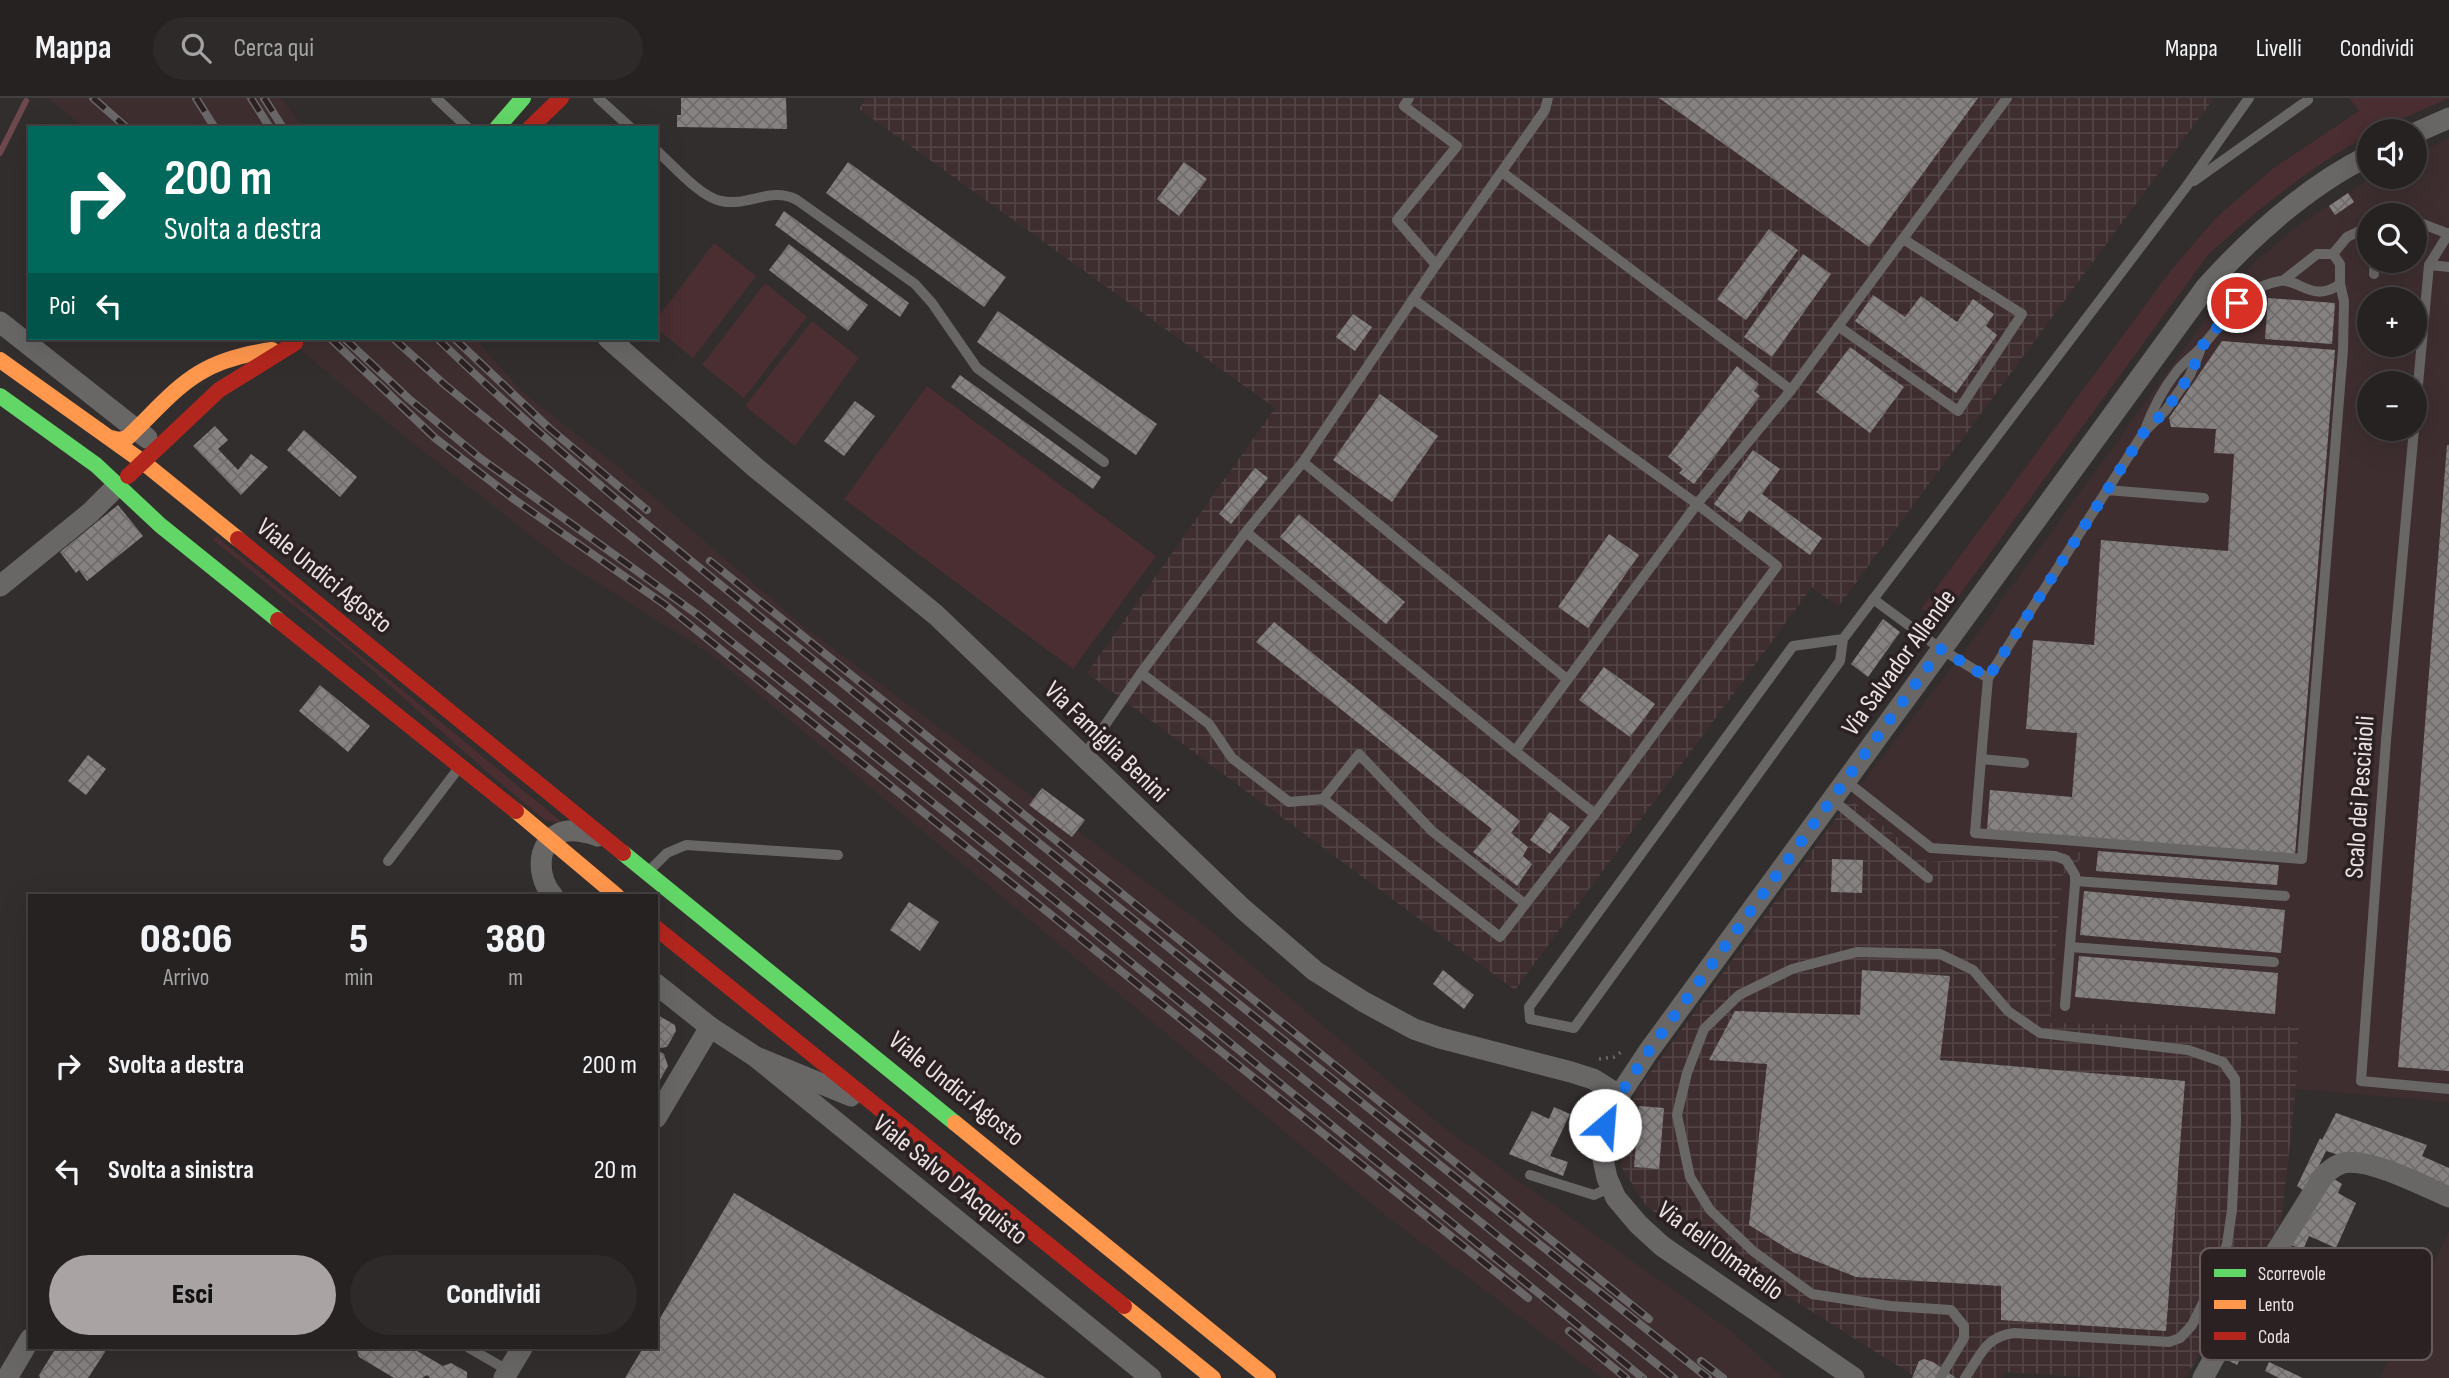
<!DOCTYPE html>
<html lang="it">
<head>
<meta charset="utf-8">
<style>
	body { margin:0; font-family:"Sofia Sans Condensed",sans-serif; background:#2e2a2a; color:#f1f3f6; height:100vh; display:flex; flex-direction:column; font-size:26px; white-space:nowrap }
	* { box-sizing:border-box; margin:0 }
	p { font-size:23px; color:#a4a4a5 }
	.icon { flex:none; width:38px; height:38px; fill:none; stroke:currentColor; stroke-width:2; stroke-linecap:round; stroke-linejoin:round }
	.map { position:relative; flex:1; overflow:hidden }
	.panel { position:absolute; left:28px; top:796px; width:630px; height:455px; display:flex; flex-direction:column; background:#262222; border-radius:0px; box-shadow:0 7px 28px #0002,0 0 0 2px #423f40 }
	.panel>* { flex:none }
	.hud { position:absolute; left:28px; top:28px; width:630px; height:214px; border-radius:0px; box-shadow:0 7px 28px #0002,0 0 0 2px #423f40; background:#00695c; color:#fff; overflow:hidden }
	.controls { position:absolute; left:2357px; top:21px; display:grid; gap:14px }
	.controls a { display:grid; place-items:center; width:70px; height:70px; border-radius:50%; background:#262222; box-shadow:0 7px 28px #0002,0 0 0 2px #423f40; font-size:35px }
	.pin { position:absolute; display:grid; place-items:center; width:60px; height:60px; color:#fff; margin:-30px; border:4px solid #fff; border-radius:50%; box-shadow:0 2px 7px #0007 }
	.me { position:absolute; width:77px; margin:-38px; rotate:27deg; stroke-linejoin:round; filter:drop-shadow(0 0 5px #0008) }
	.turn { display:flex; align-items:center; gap:24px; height:147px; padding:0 21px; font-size:32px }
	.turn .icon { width:91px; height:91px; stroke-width:2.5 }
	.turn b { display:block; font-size:49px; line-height:60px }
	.then { display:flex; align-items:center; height:66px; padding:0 21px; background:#0003; gap:14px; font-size:26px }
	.eta { display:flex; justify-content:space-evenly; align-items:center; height:119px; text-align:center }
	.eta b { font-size:42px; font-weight:800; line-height:49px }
	.action { display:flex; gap:14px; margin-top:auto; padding:14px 21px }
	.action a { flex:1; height:80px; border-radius:42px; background:#aaa3a4; color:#111; font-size:28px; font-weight:800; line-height:80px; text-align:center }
	.action a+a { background:#2e2a2a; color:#f1f3f6 }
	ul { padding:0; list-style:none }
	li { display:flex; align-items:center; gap:21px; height:105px; padding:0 21px }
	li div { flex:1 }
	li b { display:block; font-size:26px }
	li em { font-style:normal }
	header { display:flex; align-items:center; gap:42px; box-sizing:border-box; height:98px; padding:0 35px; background:#262222; border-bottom:2px solid #423f40 }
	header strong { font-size:33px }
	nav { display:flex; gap:38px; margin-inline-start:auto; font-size:24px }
	.search { width:490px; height:63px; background:#2e2a2a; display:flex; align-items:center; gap:18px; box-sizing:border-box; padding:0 24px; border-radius:38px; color:#a4a4a5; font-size:26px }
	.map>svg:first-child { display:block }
</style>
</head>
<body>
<header>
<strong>Mappa</strong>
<div class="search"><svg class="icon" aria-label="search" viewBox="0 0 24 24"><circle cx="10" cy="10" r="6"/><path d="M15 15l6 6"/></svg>Cerca qui</div>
<nav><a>Mappa</a><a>Livelli</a><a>Condividi</a></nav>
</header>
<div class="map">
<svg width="2449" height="1280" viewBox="0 0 2449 1280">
	<defs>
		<pattern id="industrial-grid" width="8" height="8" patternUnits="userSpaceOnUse" patternTransform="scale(1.75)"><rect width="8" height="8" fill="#3e2e30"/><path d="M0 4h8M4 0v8" fill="none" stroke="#514244"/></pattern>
		<pattern id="building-cross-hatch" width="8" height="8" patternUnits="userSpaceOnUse" patternTransform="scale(1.75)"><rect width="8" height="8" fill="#868282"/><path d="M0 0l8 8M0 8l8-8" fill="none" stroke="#706c6c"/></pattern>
	</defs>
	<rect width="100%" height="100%" fill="#332e2e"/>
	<!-- built -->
	<g fill="#3e2e30" fill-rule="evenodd">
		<path d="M 48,0 L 281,0 L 304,30 L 84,30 Z"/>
		<path d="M 2449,40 L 2449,1004 L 2296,991 L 2299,929 L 2050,925 L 2062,778 L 1928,764 L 1850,701 L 1972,543 L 2209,217 L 2255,164 L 2300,126 L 2366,83 L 2374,79 L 2415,79 L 2415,57 ZM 2370,117 L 2415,117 L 2415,163 L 2370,163 ZM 2370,201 L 2415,201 L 2415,247 L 2370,247 ZM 2370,285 L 2415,285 L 2415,331 L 2370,331 Z"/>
		<path d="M 290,240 L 475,240 L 521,293 L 621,371 L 804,529 L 1205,828 L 1440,1027 L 1731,1233 L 1783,1280 L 1602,1280 L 1385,1117 L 709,555 L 566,465 L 393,329 L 306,257 Z"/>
		<path d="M 2449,1133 L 2449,1280 L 2380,1280 Z"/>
	</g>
	<!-- industrial -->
	<g fill="url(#industrial-grid)">
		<path d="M 866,0 L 2214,0 L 1838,509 L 1812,489 L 1515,892 L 1087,575 L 1275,310 L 859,11 Z"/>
		<path d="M 1850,701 L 1928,764 L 2088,754 L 2062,778 L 2050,925 L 2299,929 L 2296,991 L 2281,1124 L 2185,1280 L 2099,1280 L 2004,1274 L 2001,1280 L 1917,1280 L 1647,1109 L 1622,1070 L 1620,1040 L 1636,994 Z"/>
	</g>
	<!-- grass -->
	<g fill="#4a2e31">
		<path d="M 2349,0 L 2449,0 L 2375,33 L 2370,33 L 2369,36 C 2310,70 2258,110 2208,157 L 1944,518 L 1921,511 L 2172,171 L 2216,120 L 2271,72 L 2359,13 Z"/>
		<path d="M 714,145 L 756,178 L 693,260 L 656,230 L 656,222 Z"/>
		<path d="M 765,185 L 807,219 L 744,300 L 702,267 Z"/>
		<path d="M 812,223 L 859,260 L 795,348 L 745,308 Z"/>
		<path d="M 927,288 L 1156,458 L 1073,571 L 844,401 Z"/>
		<path d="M 216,438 L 564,726 L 545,722 L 493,679 L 354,556 L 213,442 Z"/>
	</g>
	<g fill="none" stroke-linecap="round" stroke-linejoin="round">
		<!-- stream -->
		<path stroke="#6d494e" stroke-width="6" d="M 0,55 L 26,3"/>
	</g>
	<!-- building -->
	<g fill="url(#building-cross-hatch)">
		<path d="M 681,0 L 786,0 L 787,31 L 677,29 L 677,17 L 681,17 Z"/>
		<path d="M 1659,0 L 1978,0 L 1869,149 Z"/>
		<path d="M 848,64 L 1006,179 L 984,209 L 826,95 Z"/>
		<path d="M 1184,64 L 1207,81 L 1179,118 L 1157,101 Z"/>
		<path d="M 2348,95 L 2354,104 L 2335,117 L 2329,108 Z"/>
		<path d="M 784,113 L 909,205 L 900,219 L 775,127 Z"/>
		<path d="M 1769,131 L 1798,152 L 1746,222 L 1717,201 Z"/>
		<path d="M 789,146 L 868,207 L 848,233 L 769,172 Z"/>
		<path d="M 1803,156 L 1831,176 L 1772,259 L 1744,239 Z"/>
		<path d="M 1873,197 L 1905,219 L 1921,198 L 1957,224 L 1973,201 L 1994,216 L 1986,228 L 1997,237 L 1956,295 L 1855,223 Z"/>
		<path d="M 2268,200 L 2335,205 L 2332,246 L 2265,241 Z"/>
		<path d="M 998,213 L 1157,326 L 1136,357 L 977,244 Z"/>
		<path d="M 1353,216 L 1372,229 L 1355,253 L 1336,239 Z"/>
		<path d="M 2222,243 L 2335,252 L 2295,757 L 1987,732 L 1990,692 L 2072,699 L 2077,635 L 2026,631 L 2033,542 L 2094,547 L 2101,442 L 2228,453 L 2234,356 L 2214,355 L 2216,331 L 2171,329 L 2169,320 Z"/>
		<path d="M 1850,249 L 1904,289 L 1870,335 L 1816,294 Z"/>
		<path d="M 1737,268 L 1759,286 L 1754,293 L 1760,298 L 1694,386 L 1679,375 L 1683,371 L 1668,359 Z"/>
		<path d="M 960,277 L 1101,379 L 1093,391 L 951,289 Z"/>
		<path d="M 1380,296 L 1438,338 L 1392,404 L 1333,362 Z"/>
		<path d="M 855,303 L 875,318 L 844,358 L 824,343 Z"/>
		<path d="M 215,328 L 228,342 L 218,351 L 238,372 L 251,356 L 268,369 L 241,397 L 193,348 Z"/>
		<path d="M 304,332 L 357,379 L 340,399 L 287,352 Z"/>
		<path d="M 2447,347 L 2449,347 L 2449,973 L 2398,969 Z"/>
		<path d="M 1753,352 L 1780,371 L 1762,396 L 1822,440 L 1810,457 L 1749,412 L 1740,425 L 1714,406 Z"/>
		<path d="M 1255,370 L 1268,380 L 1231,426 L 1219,416 Z"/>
		<path d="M 118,407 L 143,438 L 87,483 L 79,472 L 76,475 L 60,454 Z"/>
		<path d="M 1299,416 L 1405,504 L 1386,526 L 1280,439 Z"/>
		<path d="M 1609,436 L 1639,457 L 1588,530 L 1558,509 Z"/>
		<path d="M 1883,521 L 1900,534 L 1868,579 L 1851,566 Z"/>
		<path d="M 1274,524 L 1520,723 L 1511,735 L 1528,749 L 1523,758 L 1532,766 L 1517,788 L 1473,754 L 1492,731 L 1256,544 Z"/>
		<path d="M 1604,569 L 1655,606 L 1630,639 L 1579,602 Z"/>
		<path d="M 320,587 L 370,628 L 348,654 L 299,613 Z"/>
		<path d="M 88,657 L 106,671 L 86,697 L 68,683 Z"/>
		<path d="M 1042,690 L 1085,722 L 1072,739 L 1029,707 Z"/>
		<path d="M 1550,714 L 1570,729 L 1550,756 L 1530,742 Z"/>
		<path d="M 2098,753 L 2279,767 L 2277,787 L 2096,773 Z"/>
		<path d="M 1832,761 L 1863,762 L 1862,795 L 1831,794 Z"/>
		<path d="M 2084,793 L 2285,812 L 2281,855 L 2080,837 Z"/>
		<path d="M 909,804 L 939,824 L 920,853 L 890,832 Z"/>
		<path d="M 2079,858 L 2278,875 L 2275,916 L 2075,899 Z"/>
		<path d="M 1443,872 L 1474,897 L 1464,911 L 1433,886 Z"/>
		<path d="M 1862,872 L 1950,878 L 1940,962 L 2185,983 L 2166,1233 L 2001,1222 L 2001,1188 L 1856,1179 L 1793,1154 L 1749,1127 L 1767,966 L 1709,962 L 1735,913 L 1860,917 Z"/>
		<path d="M 656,916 L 675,927 L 676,933 L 667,949 L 660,950 L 659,953 L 664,956 L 668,968 L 656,989 Z"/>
		<path d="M 1639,1008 L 1664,1010 L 1659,1071 L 1634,1069 Z"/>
		<path d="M 1554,1009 L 1570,1016 L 1550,1058 L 1568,1064 L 1563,1078 L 1509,1056 L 1532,1013 L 1549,1021 Z"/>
		<path d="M 2336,1015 L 2427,1047 L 2422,1058 L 2449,1070 L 2449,1091 L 2326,1053 L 2306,1094 L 2297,1088 L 2320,1040 L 2322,1042 Z"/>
		<path d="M 2331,1079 L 2342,1086 L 2338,1095 L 2356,1105 L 2336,1150 L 2309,1138 L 2303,1152 L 2291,1147 Z"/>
		<path d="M 734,1095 L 1046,1280 L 625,1280 L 643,1250 L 656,1250 L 656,1227 Z"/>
		<path d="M 2273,1178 L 2291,1187 L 2287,1193 L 2315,1210 L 2306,1227 L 2297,1222 L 2286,1236 L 2276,1231 L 2260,1261 L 2244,1253 L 2237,1267 L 2224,1260 L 2248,1212 Z"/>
		<path d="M 56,1250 L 104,1250 L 105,1254 L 88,1280 L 40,1280 L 39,1277 Z"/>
		<path d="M 356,1250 L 417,1250 L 417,1253 L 443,1268 L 451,1265 L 467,1274 L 467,1280 L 430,1280 L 427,1277 L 422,1280 L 394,1280 L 359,1259 Z"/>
		<path d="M 1924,1261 L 1933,1264 L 1956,1280 L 1912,1280 L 1919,1263 Z"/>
		<path d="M 2269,1264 L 2303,1280 L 2279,1280 L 2265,1273 Z"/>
	</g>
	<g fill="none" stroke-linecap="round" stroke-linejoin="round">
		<!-- path -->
		<g stroke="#696767" stroke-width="3.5" stroke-dasharray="2 5" stroke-linecap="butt">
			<path d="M 2384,33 L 2399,25"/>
			<path d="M 1599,961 L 1614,959 L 1624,952"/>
		</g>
		<!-- lane -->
		<g stroke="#696666" stroke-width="10">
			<path d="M 436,0 L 468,30"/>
			<path d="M 598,0 L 631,30"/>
			<path d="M 1409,0 L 1404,8 L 1457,48 L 1397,122 L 1436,167 L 1545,12 L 1548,0"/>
			<path d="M 656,52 C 673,67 700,99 721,103 C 748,109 771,88 797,102 L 915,186 L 932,205 L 977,270 L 1104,364"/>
			<path d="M 1502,74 L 1791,292"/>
			<path d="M 2194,83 L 2308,2 L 2307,0"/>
			<path d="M 2400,117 L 2402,117"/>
			<path d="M 2415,123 L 2449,136"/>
			<path d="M 2333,156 L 2347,139 L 2370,128"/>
			<path d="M 2429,167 L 2449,169"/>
			<path d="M 2374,176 L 2375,163"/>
			<path d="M 1413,201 L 1697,406 L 1777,468 L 1595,716"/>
			<path d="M 1838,228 L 1958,313 L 2022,216 L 1903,141"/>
			<path d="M 2415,319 L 2429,167 L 2449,135"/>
			<path d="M 2414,331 L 2386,642 L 2361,983 L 2449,991"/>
			<path d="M 2144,334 C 2152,312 2162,292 2177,273 C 2185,263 2196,256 2204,246 C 2227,220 2242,189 2280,183 C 2299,180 2313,206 2340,186 L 2340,166 L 2333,156 L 2317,156 L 2284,182"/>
			<path d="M 1303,364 L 1567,581"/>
			<path d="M 2107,392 L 2144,334 L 2166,312 L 2190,277 L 2200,253"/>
			<path d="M 1246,434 L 1515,653 L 1697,406 L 1791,292 L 2007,0"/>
			<path d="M 1873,501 L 1941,551 L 1988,580 L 1981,661"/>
			<path d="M 1843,541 L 1793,548 L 1529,909 L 1530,921 L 1574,930 L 1840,563 L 1843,541 L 2186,89 L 2249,0"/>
			<path d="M 1141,575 L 1209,626 L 1232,660 L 1289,704 L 1323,701"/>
			<path d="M 1988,580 L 2107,392 L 2204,400"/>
			<path d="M 1515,653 L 1595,716 L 1500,839 L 1323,701 L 1359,656 L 1432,733 L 1525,806"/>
			<path d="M 1083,659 L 1141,575 L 1246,434 L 1303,364 L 1436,167"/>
			<path d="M 2024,665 L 1981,661 L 1975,735 L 2302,761 L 2343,252 L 2344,203 L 2340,186"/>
			<path d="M 1846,683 L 1931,750 L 2055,758 L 2066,762 L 2075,777 L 2075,786 L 2065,908"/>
			<path d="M 1832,701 L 1928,780"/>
			<path d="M 388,763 L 458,671"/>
			<path d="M 650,772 L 667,755 L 686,747 L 838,757"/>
			<path d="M 2075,783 L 2285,798"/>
			<path d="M 2070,849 L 2274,864"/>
			<path d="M 1530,1077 L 1594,1097 L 1611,1089"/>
			<path d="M 469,1250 L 509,1273"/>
			<path d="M 1940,1280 L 1964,1240 L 1964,1228 L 1951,1212 L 1890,1208 L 1812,1196 L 1753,1153 L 1710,1112 L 1690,1079 L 1677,1017 L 1687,975 L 1704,931 L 1739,897 L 1792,871 L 1857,854 L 1940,856 L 1973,872 L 2008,913 L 2040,935 L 2188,952 L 2223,964 L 2235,981 L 2236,1022 L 2232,1112 L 2227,1146 L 2210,1191 L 2192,1227 L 2180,1240 L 2169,1244 L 2014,1235 C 1986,1238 1980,1258 1965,1280"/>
		</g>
		<!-- street -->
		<g stroke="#696666" stroke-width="21">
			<path d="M 2415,35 L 2449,20"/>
			<path d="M 0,224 L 147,340"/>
			<path d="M 608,240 L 756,370 L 936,517 L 1242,810 L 1315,873 L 1364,904 L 1414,931 L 1440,940 L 1571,974 L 1593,981 L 1620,998"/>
			<path d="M 0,488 L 91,414 L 117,388"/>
			<path d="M 553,798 C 538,781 534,747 560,735 C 572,730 586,734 598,738"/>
			<path d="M 656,886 L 710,929 L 756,959 L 851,998"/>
			<path d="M 756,959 L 1151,1280"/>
			<path d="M 656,1020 L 710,929"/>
			<path d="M 7,1280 L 30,1241"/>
			<path d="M 504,1280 L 522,1250"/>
			<path d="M 1854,1280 L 1662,1148 L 1638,1126 L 1616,1100 L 1607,1080 L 1603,1061 L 1605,1027 L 1611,1010 L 1648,954 L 2206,189 C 2252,138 2307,88 2370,57"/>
			<path d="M 2203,1280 L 2247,1200 L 2324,1077 C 2330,1072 2335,1067 2343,1065 C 2368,1059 2424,1088 2449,1099"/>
		</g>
		<!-- fast -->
		<g stroke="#63d668" stroke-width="16">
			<path d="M 497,30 L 523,0"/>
			<path d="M 0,298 L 96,367 L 160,427 L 278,522"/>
			<path d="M 623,755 L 955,1025"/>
		</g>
		<!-- slow -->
		<g stroke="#ff974d" stroke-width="16">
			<path d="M 0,262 L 143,364 L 238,441"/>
			<path d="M 111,340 L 119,342 L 127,340 C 180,289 194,263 272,252"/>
			<path d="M 516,713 L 617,798"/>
			<path d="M 955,1025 L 1268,1280"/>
			<path d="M 1124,1208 L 1213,1280"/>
		</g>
		<!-- jam -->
		<g stroke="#b3261e" stroke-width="16">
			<path d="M 530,30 L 561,0"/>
			<path d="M 128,378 L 219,292 L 295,245"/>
			<path d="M 238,441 L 623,755"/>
			<path d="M 278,522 L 516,713"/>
			<path d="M 656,830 L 1124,1208"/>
		</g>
		<!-- rail casing -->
		<g stroke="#6b6869" stroke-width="8">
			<g id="rail">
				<path d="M 93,0 L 127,30"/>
				<path d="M 196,0 L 215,30"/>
				<path d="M 251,0 L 270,30"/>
				<path d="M 264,0 L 283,30"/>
				<path d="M 330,240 L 435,340 L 515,402 L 664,506 L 1528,1200"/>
				<path d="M 344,240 L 408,300 L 480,360 L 698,517 L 1032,784 L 1643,1280"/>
				<path d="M 393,240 L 445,287 L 587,403 L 1674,1280"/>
				<path d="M 437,240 C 579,378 737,499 890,624 C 1161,845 1434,1063 1708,1280"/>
				<path d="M 454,240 L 549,330 L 647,412"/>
				<path d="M 710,463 L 1649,1221"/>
				<path d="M 1569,1233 L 1626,1280"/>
				<path d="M 1701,1263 L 1723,1280"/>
			</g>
		</g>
		<!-- rail -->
		<use href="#rail" stroke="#2c2122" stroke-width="5" stroke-dasharray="16" stroke-linecap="butt"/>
	</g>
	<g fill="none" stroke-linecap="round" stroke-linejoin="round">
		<!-- route -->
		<path stroke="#1a73e8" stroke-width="12" stroke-dasharray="0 21.6" d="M 1605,1027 L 1611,1010 L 1648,954 L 1941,551 L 1988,580 L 2144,334 L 2166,312 L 2190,277 L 2203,247 L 2237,205"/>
	</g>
	<g text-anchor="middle" stroke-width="7" stroke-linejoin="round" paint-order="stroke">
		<!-- street labels -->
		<g font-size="26" fill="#eae2e3" stroke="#2c2122">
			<text transform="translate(325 477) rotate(39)" y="9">Viale Undici Agosto</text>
			<text transform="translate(1898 564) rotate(-54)" y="9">Via Salvador Allende</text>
			<text transform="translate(1107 643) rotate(44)" y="9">Via Famiglia Benini</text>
			<text transform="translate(2359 699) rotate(-86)" y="9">Scalo dei Pesciaioli</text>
			<text transform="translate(957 990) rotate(39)" y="9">Viale Undici Agosto</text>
			<text transform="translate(951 1081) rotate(39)" y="9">Viale Salvo D'Acquisto</text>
			<text transform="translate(1721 1152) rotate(36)" y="9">Via dell'Olmatello</text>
		</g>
	</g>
	<!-- legend -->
	<rect x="2200" y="1150" width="232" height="112" rx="10" fill="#2c2122" stroke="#655b5c" stroke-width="2"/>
	<rect x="2214" y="1171" width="32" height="8" fill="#63d668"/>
	<rect x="2214" y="1202" width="32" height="9" fill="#ff974d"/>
	<rect x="2214" y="1234" width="32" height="8" fill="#b3261e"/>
	<g font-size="19" fill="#eae2e3">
		<text x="2258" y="1182">Scorrevole</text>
		<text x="2258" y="1213">Lento</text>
		<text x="2258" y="1245">Coda</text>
	</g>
</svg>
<div class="controls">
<a><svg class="icon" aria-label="sound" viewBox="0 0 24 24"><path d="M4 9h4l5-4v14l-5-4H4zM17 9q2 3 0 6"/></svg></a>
<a><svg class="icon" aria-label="search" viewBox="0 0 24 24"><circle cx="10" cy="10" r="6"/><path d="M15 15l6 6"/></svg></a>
<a>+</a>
<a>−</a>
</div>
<div class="pin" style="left:2237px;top:205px;background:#d93025"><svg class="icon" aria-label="arrive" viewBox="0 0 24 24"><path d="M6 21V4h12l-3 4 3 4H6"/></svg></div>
<svg class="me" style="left:1605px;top:1027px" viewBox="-20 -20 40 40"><circle r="19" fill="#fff"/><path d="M0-13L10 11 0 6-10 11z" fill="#1a73e8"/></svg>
<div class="hud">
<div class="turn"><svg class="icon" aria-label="right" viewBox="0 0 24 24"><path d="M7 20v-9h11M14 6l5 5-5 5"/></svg><div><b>200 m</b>Svolta a destra</div></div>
<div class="then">Poi<svg class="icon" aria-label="left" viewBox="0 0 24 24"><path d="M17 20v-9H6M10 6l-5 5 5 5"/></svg></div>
</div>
<section class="panel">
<div class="eta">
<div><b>08:06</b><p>Arrivo</p></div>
<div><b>5</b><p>min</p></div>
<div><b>380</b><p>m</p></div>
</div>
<ul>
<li><svg class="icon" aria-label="right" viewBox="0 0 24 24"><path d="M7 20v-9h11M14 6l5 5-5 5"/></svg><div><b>Svolta a destra</b></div><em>200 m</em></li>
<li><svg class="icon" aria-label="left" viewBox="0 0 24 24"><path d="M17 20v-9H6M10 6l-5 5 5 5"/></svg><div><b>Svolta a sinistra</b></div><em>20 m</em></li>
</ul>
<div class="action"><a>Esci</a><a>Condividi</a></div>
</section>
</div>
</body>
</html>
